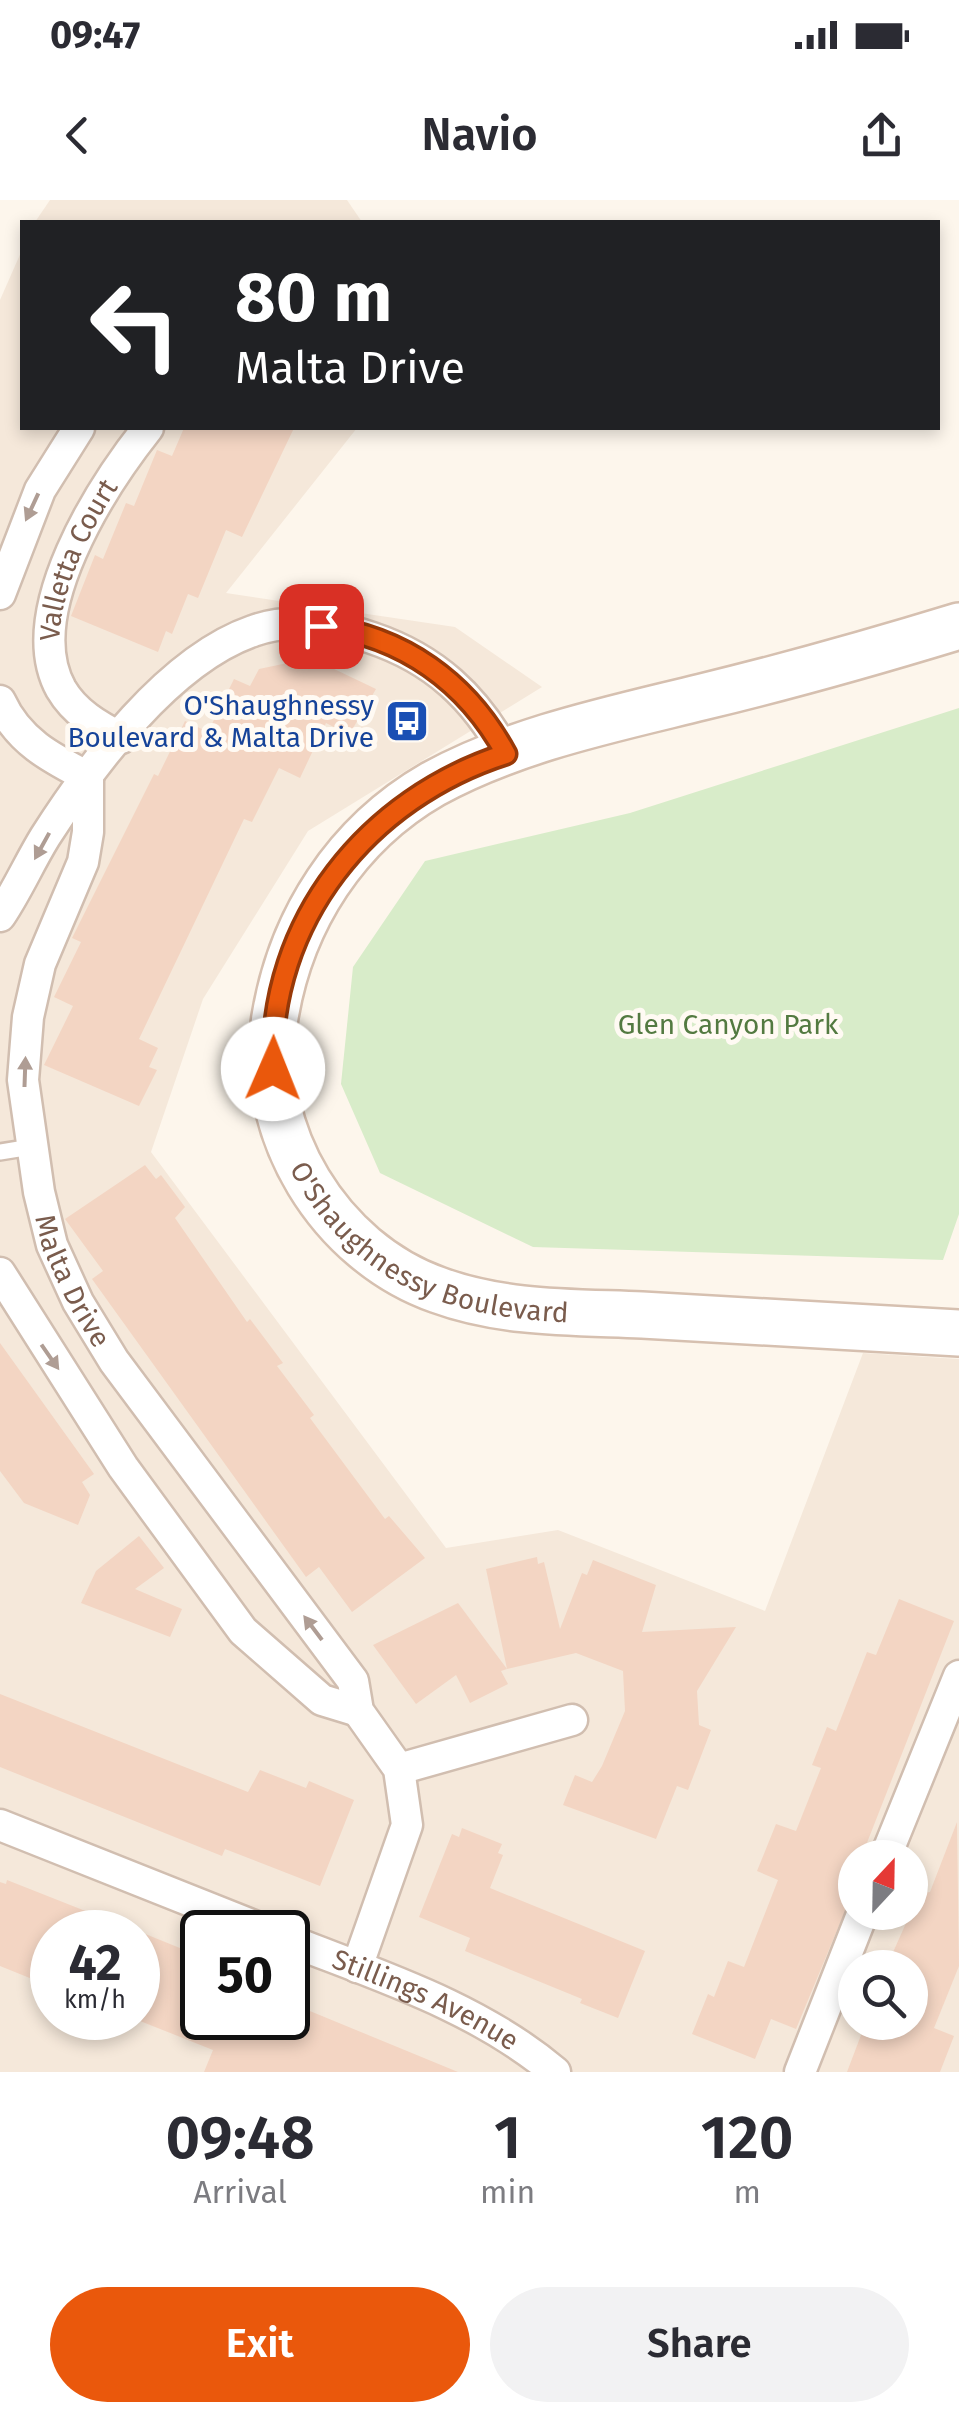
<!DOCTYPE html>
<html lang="en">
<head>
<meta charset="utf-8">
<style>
	body { margin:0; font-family:"Fira Sans",sans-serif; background:#f2f2f3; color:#2b2b33; height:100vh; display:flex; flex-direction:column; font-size:38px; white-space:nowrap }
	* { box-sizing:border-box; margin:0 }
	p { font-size:32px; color:#7c7c81 }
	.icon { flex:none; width:55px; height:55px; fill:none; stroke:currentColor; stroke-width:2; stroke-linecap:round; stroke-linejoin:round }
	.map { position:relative; height:1872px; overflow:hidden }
	.panel { display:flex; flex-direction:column; background:#fff; flex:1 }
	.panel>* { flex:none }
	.top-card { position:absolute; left:20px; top:20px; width:920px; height:210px; border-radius:0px; box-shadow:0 5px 15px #0003; background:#202124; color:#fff; overflow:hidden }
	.needle { width:65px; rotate:22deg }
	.controls { position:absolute; left:838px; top:1640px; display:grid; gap:20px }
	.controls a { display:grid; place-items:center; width:90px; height:90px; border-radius:50%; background:#fff; box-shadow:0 5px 15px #0003; font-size:50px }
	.speed { position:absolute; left:30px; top:1710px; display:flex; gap:20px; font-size:50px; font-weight:700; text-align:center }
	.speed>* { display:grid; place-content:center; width:130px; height:130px; border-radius:50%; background:#fff; box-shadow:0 5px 15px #0003; line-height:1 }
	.speed small { font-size:25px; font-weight:400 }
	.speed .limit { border:5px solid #111; border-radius:15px; background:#fff; color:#111 }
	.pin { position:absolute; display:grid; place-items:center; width:85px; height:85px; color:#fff; margin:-42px; border-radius:20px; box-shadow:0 5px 15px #0006 }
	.me { position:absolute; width:110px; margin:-55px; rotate:1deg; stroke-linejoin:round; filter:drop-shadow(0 0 8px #0008) }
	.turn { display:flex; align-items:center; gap:35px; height:210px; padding:0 50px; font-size:45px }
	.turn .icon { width:130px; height:130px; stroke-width:2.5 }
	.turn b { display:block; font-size:70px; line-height:85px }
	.eta { display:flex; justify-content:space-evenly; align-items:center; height:170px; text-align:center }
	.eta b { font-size:60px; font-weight:600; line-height:70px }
	.action { display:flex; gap:20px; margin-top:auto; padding:20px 50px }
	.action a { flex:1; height:115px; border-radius:60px; background:#ea580c; color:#fff; font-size:40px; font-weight:600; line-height:115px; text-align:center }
	.action a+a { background:#f2f2f3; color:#2b2b33 }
	.status { display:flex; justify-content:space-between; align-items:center; height:70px; padding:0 50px; background:#fff; direction:ltr }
	.status svg { height:28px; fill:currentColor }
	header { display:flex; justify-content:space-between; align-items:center; height:130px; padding:0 50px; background:#fff; font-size:45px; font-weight:600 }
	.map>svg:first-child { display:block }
</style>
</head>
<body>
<div class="status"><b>09:47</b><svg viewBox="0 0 49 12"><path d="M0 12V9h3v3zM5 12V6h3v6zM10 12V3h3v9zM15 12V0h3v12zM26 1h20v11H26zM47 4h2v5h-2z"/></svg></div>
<header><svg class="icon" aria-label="back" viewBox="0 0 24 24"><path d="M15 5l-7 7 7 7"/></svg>Navio<svg class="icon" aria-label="share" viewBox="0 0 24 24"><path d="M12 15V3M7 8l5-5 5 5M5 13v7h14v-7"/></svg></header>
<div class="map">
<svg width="959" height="1872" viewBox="0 0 959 1872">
	<rect width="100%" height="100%" fill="#fdf6ec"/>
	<!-- residential -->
	<g fill="#f5e8da" fill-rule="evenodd">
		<path d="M 50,0 L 347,0 L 362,22 L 35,22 Z"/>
		<path d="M 22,50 L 22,228 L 357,228 L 226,393 L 455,427 L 542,487 L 308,631 L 203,799 L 151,952 L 446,1348 L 558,1330 L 765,1411 L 863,1153 L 959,1159 L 959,1872 L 0,1872 L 0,100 ZM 855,1658 L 910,1658 L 910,1712 L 855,1712 ZM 52,1732 L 138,1732 L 138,1818 L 52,1818 ZM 202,1732 L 288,1732 L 288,1818 L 202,1818 ZM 855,1768 L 910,1768 L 910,1822 L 855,1822 Z"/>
	</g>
	<!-- green -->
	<path fill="#d8ecc9" d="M 959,508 L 959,1014 L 943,1060 L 533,1047 L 380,973 L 341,884 L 353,767 L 425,661 L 630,613 Z"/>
	<!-- building -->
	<g fill="#f3d5c3">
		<path d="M 184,228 L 294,228 L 242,337 L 226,330 L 198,398 L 188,394 L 172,434 L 166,431 L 158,452 L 71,416 L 95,355 L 103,359 L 126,303 L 134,306 L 157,250 L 172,256 Z"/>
		<path d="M 302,460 L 316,468 L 318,463 L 332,468 L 376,489 L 349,535 L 326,523 L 300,578 L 279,568 L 252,622 L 244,619 L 139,839 L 158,848 L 149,867 L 157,870 L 139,906 L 44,865 L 73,806 L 54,797 L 81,742 L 72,738 L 154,574 L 158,576 L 185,521 L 208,532 L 234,479 L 250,486 L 259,469 Z"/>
		<path d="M 145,965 L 156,979 L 161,975 L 185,1007 L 175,1018 L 247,1122 L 250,1119 L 283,1163 L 277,1166 L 314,1215 L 310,1218 L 385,1319 L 389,1316 L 425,1358 L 352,1412 L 319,1367 L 306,1377 L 92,1079 L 103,1071 L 65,1019 Z"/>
		<path d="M 0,1143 L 94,1274 L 82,1282 L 90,1295 L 78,1325 L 24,1303 L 0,1271 Z"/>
		<path d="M 139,1336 L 164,1368 L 135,1389 L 182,1409 L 170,1437 L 81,1403 L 96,1371 Z"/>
		<path d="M 537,1357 L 538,1364 L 544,1362 L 560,1429 L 582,1373 L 587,1375 L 593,1360 L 656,1385 L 642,1432 L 736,1427 L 697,1491 L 699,1525 L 711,1530 L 688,1590 L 677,1586 L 656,1639 L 563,1605 L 575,1575 L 592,1582 L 602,1566 L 625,1511 L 623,1471 L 576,1453 L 507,1469 L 486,1369 Z"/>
		<path d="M 899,1399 L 954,1421 L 861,1658 L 855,1658 L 855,1687 L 796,1829 L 771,1819 L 755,1859 L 692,1834 L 708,1794 L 714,1797 L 728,1761 L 744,1767 L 778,1680 L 757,1671 L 776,1624 L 796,1631 L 821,1568 L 812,1565 L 827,1527 L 836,1531 L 867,1452 L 876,1455 Z"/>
		<path d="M 458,1403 L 507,1469 L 501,1471 L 508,1484 L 470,1503 L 456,1475 L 416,1504 L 373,1445 Z"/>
		<path d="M 0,1494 L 248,1592 L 260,1570 L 306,1588 L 309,1581 L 354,1600 L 320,1686 L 225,1649 L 222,1656 L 0,1567 Z"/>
		<path d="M 957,1622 L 959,1766 L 934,1828 L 954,1836 L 940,1872 L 847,1872 L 866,1822 L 910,1822 L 910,1768 L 886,1768 L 919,1694 L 930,1692 Z"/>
		<path d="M 462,1628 L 502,1644 L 498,1653 L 503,1655 L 490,1688 L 645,1751 L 618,1818 L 580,1803 L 582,1799 L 465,1751 L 470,1738 L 419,1717 L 452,1634 L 459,1637 Z"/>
		<path d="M 7,1680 L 136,1731 L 136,1732 L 52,1732 L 52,1787 L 0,1766 L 0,1682 L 6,1684 Z"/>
		<path d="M 138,1731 L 202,1757 L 202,1818 L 288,1818 L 288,1802 L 458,1872 L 204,1872 L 213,1850 L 135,1819 Z"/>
	</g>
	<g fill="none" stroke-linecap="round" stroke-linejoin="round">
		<!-- service casing -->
		<g stroke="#d1beb0" stroke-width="20">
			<path id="service" d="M 0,952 L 31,947"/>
		</g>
		<!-- minor casing -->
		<g stroke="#d1beb0" stroke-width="35">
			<g id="minor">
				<path d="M 0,394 L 40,290 L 79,228"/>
				<path d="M 0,501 C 18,541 51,558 88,577"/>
				<path id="s1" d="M 121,538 C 98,526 75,513 61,489 C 19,413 102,286 148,228"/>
				<path id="s2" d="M 88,577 L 88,632 L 83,662 L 40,764 L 28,817 L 23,880 L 39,992 L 52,1045 L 78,1102 L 114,1161 L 353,1481 L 358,1511 L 399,1569 L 407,1625 L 357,1767"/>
				<path d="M 0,716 C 17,691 29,663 45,637 C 91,565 169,460 253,431 C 290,417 335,425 372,438 C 434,459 475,497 506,554"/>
				<path d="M 0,1073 L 123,1267 L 243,1431 L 322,1500 L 358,1511"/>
				<path d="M 399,1569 L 572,1520"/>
				<path d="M 0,1625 L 269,1732"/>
				<path d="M 885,1658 L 959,1476"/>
				<path id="s3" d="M 288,1740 C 380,1776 478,1807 555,1872"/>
				<path d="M 800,1872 L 863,1712"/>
			</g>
		</g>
		<!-- secondary casing -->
		<g stroke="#d6c0b0" stroke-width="50">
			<g id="secondary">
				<path id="s4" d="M 959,426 C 874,452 789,476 702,497 C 613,519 515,539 433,584 C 346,634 291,720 275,817 C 255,931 330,1052 438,1090 C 503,1114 573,1112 642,1115 C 747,1121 853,1126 959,1133"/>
			</g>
		</g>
		<!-- service -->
		<use href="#service" stroke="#fff" stroke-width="15"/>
		<!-- minor -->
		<use href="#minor" stroke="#fff" stroke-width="30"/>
		<!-- secondary -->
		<use href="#secondary" stroke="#fff" stroke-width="45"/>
	</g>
	<!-- one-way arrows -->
	<defs><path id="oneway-solid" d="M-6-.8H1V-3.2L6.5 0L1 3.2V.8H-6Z" transform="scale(2.5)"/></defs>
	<g fill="#af9d94">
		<use href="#oneway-solid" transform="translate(32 307) rotate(115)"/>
		<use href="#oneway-solid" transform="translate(42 646) rotate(119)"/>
		<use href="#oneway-solid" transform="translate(25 872) rotate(-88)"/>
		<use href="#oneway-solid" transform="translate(50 1157) rotate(55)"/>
		<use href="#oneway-solid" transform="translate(313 1428) rotate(-127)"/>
	</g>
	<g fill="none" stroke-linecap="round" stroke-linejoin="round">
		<!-- route casing -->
		<g stroke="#983908" stroke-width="25">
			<path id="route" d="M 273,869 C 268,721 368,598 506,554 C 467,482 403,436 321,426"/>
		</g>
		<!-- route -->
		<use href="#route" stroke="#ea580c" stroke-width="18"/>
	</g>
	<!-- icons -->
	<defs>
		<g id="bus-square" transform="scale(2.25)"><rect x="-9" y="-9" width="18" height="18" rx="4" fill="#1a4fb4" stroke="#fffaf3"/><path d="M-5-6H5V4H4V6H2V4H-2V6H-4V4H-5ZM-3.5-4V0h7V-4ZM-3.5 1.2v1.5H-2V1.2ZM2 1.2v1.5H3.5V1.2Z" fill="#fff"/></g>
	</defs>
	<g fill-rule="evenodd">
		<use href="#bus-square" x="407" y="521"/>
	</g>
	<g text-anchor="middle" stroke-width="10" stroke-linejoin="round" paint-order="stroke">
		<!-- street labels -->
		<g font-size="28" fill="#7a5c4d" stroke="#fffaf3">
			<text dy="10" stroke="none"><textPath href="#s1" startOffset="215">Valletta Court</textPath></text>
			<text dy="10" stroke="none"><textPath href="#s4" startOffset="1155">O'Shaughnessy Boulevard</textPath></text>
			<text dy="10" stroke="none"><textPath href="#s2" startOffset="522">Malta Drive</textPath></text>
			<text dy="10" stroke="none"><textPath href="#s3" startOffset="150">Stillings Avenue</textPath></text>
		</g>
		<!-- transit labels -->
		<g font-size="28" fill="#164399" stroke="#fffaf3" text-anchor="end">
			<text x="374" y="515">O'Shaughnessy<tspan x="374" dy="32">Boulevard &amp; Malta Drive</tspan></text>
		</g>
		<!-- park labels -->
		<g font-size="28" fill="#537a41" stroke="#fffaf3">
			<text x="728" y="834">Glen Canyon Park</text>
		</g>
	</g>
</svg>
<div class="controls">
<a><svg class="needle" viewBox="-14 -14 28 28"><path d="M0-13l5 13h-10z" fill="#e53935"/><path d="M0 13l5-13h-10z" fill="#7c7c81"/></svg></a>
<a><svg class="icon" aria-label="search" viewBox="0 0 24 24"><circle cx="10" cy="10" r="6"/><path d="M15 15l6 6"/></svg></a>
</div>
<div class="speed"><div>42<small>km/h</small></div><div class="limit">50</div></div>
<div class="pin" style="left:321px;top:426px;background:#d93025"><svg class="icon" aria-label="arrive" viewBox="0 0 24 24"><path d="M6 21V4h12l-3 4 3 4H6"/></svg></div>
<svg class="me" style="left:273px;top:869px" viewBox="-20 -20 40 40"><circle r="19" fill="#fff"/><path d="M0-13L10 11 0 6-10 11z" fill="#ea580c"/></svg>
<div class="top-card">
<div class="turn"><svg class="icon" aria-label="left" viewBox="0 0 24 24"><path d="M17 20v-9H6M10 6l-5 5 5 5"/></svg><div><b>80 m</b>Malta Drive</div></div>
</div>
</div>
<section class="panel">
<div class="eta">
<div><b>09:48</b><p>Arrival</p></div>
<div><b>1</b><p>min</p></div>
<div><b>120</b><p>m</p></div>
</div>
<div class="action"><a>Exit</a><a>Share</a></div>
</section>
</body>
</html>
